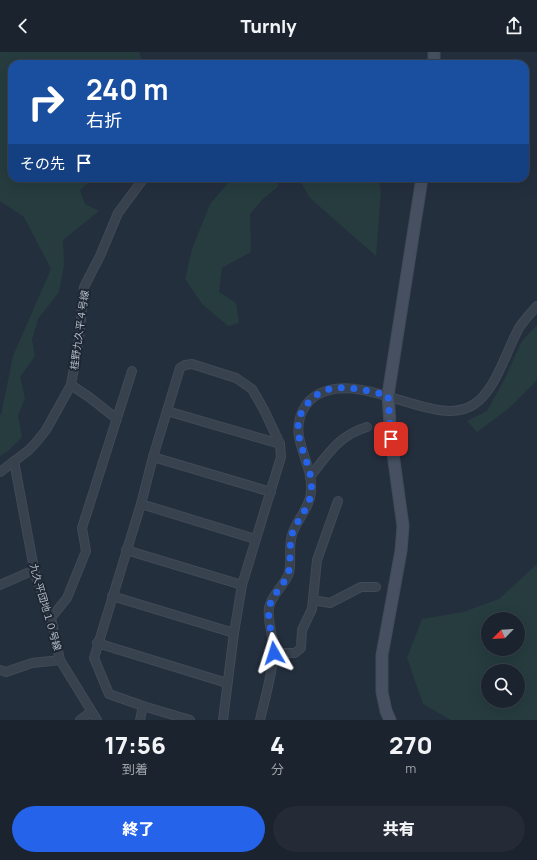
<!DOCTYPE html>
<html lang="ja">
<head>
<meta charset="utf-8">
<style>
	body { margin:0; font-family:Manrope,"Noto Sans JP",sans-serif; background:#242b36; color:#f1f3f6; height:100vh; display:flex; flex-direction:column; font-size:15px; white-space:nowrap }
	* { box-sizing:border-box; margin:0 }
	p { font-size:13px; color:#a0a4aa }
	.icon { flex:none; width:22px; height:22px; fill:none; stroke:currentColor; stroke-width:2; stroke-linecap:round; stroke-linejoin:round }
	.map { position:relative; height:668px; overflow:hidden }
	.panel { display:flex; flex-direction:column; background:#1b232e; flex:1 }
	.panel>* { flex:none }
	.top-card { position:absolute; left:8px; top:8px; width:521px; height:122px; border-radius:12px; box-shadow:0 4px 16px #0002,0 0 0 1px #39404a; background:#1a4fa0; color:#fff; overflow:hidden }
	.needle { width:26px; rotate:245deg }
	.buttons { position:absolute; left:481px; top:560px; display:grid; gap:8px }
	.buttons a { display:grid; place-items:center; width:44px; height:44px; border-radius:50%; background:#1b232e; box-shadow:0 4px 16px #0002,0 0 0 1px #39404a; font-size:20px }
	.pin { position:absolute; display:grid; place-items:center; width:34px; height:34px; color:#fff; margin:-17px; border-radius:8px; box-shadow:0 2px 6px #0006 }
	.me { position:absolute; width:44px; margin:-22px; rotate:354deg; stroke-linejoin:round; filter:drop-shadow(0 0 3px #0008) }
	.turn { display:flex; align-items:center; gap:14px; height:84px; padding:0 12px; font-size:18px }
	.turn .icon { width:52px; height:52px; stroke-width:2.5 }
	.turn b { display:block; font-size:28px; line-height:34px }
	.then { display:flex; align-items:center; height:38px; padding:0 12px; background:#0003; gap:8px; font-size:15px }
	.eta { display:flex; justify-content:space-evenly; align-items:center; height:68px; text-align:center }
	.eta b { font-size:24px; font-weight:800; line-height:28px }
	.primary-button { display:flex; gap:8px; margin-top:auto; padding:8px 12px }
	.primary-button a { flex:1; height:46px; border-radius:24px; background:#2563eb; color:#fff; font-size:16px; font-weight:800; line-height:46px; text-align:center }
	.primary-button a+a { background:#242b36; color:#f1f3f6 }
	header { display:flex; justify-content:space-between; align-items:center; height:52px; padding:0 12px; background:#1b232e; font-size:18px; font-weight:800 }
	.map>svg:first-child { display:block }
</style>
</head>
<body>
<header><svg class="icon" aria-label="back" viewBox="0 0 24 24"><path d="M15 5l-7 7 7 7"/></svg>Turnly<svg class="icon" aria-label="share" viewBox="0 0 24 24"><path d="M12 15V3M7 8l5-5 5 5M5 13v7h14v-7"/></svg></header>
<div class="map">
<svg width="537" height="668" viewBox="0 0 537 668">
	<rect width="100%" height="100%" fill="#242f3e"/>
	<!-- green -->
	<g fill="#263c3f" fill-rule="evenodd">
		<path d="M 0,0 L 139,0 L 143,12 L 12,12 L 12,126 L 94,126 L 80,138 L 85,152 L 99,159 L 63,188 L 64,213 L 59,240 L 38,267 L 32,288 L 35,304 L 20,325 L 25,346 L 18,364 L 22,385 L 8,399 L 0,404 L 0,363 L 1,363 L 13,304 L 51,217 L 24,165 L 0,149 Z"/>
		<path d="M 232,126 L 275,126 L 279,134 L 263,147 L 250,162 L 251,200 L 222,216 L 219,240 L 236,251 L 239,271 L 228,274 L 202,252 L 185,227 L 192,197 L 210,152 Z"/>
		<path d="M 298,126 L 378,126 L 381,139 L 376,204 L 310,146 Z"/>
		<path d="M 537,273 L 537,328 L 508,357 L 477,380 L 467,369 L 487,359 L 505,326 L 522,289 Z"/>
		<path d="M 537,512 L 537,668 L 451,668 L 423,652 L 407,606 L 422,567 L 463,560 L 499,547 ZM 488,567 L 518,567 L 518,597 L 488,597 ZM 488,619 L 518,619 L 518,649 L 488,649 Z"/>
	</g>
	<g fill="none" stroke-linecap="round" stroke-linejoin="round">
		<!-- street casing -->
		<g stroke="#414a57" stroke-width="10">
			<g id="street">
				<path d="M 71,333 L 89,345 L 117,367"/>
				<path d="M 167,359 L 280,392"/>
				<path d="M 153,405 L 271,440"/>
				<path d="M 14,409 L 35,522 L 51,566 L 60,608 L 97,668"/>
				<path d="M 0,420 L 29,398 L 38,388 L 46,378 L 71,333 L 79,287 L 84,235 L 100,204 L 118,161 L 144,126"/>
				<path d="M 310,425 C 327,403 339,383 367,375"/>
				<path d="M 141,452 L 255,487"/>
				<path d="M 126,498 L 242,533"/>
				<path d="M 0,533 L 34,518"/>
				<path d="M 112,544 L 234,581"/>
				<path d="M 313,548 L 330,551 L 361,535 L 376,535"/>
				<path d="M 51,566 L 67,546 L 86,499 L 82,476 L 132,319"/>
				<path d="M 97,591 L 227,631"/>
				<path d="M 274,601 L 295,601 L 301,596 L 302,578 L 312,557 L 317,508 L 338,449"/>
				<path d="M 0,618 L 6,620 L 32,611 L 60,608"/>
				<path d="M 80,668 L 91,660"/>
				<path d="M 140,668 L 143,654"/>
				<path d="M 190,668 L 143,654 L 109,642 L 94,606 L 141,452 L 153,405 L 180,316 L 185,313 L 192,312 L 236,326 L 252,337 L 264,358 L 280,392 L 281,405 L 242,533 L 234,581 L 223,668"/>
				<path d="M 260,668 C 265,646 272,623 274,600 C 274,585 267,571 269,556 C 271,543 285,533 289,521 C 292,509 288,495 292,483 C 296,468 310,456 311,440 C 314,408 285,384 306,353 C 311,346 319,341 326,339 C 372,324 437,376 473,353 C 496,339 506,299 519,276 C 524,268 531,261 537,254"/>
			</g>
		</g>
		<!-- secondary casing -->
		<g stroke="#414a57" stroke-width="13">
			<g id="secondary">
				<path d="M 434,0 L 434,12"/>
				<path d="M 390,668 L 386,659 L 382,640 L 382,603 L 401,499 L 403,474 L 391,387 L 388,343 L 422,126"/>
			</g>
		</g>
		<!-- street -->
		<use href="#street" stroke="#38414e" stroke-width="8"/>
		<!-- secondary -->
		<use href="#secondary" stroke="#465061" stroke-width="11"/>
	</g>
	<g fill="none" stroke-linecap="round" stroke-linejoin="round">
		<!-- route -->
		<path stroke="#2563eb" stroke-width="7" stroke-dasharray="0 12.6" d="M 274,601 C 274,586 267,571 269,556 C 272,542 286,532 289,518 C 291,506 289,494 292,482 C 297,468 309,456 311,441 C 316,409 282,380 308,351 C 328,326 361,338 388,343 L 391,387"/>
	</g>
	<g text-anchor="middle" stroke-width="4" stroke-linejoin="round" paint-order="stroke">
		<!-- street labels -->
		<g font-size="10" fill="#b4bcc9" stroke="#1d2633">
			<text transform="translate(79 278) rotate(-82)" y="4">桂野九久平４号線</text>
			<text transform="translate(46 555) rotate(74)" y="4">九久平団地１０号線</text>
		</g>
	</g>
</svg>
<div class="buttons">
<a><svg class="needle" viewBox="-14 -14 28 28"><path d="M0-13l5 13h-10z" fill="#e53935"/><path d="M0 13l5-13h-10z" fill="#a0a4aa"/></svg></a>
<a><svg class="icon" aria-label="search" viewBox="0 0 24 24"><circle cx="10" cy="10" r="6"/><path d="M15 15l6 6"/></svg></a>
</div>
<div class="pin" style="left:391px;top:387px;background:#d93025"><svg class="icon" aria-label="arrive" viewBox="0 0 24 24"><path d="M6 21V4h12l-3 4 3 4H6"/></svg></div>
<svg class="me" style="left:274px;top:601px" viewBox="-20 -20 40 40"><path d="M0-17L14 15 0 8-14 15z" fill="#2563eb" stroke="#fff" stroke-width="4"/></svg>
<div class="top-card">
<div class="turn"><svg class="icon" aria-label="right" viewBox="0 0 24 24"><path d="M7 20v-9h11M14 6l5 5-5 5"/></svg><div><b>240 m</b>右折</div></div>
<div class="then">その先<svg class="icon" aria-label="arrive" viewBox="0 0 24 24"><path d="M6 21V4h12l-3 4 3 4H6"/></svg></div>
</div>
</div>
<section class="panel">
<div class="eta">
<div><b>17:56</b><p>到着</p></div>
<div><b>4</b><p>分</p></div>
<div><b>270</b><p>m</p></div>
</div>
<div class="primary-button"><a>終了</a><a>共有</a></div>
</section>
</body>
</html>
